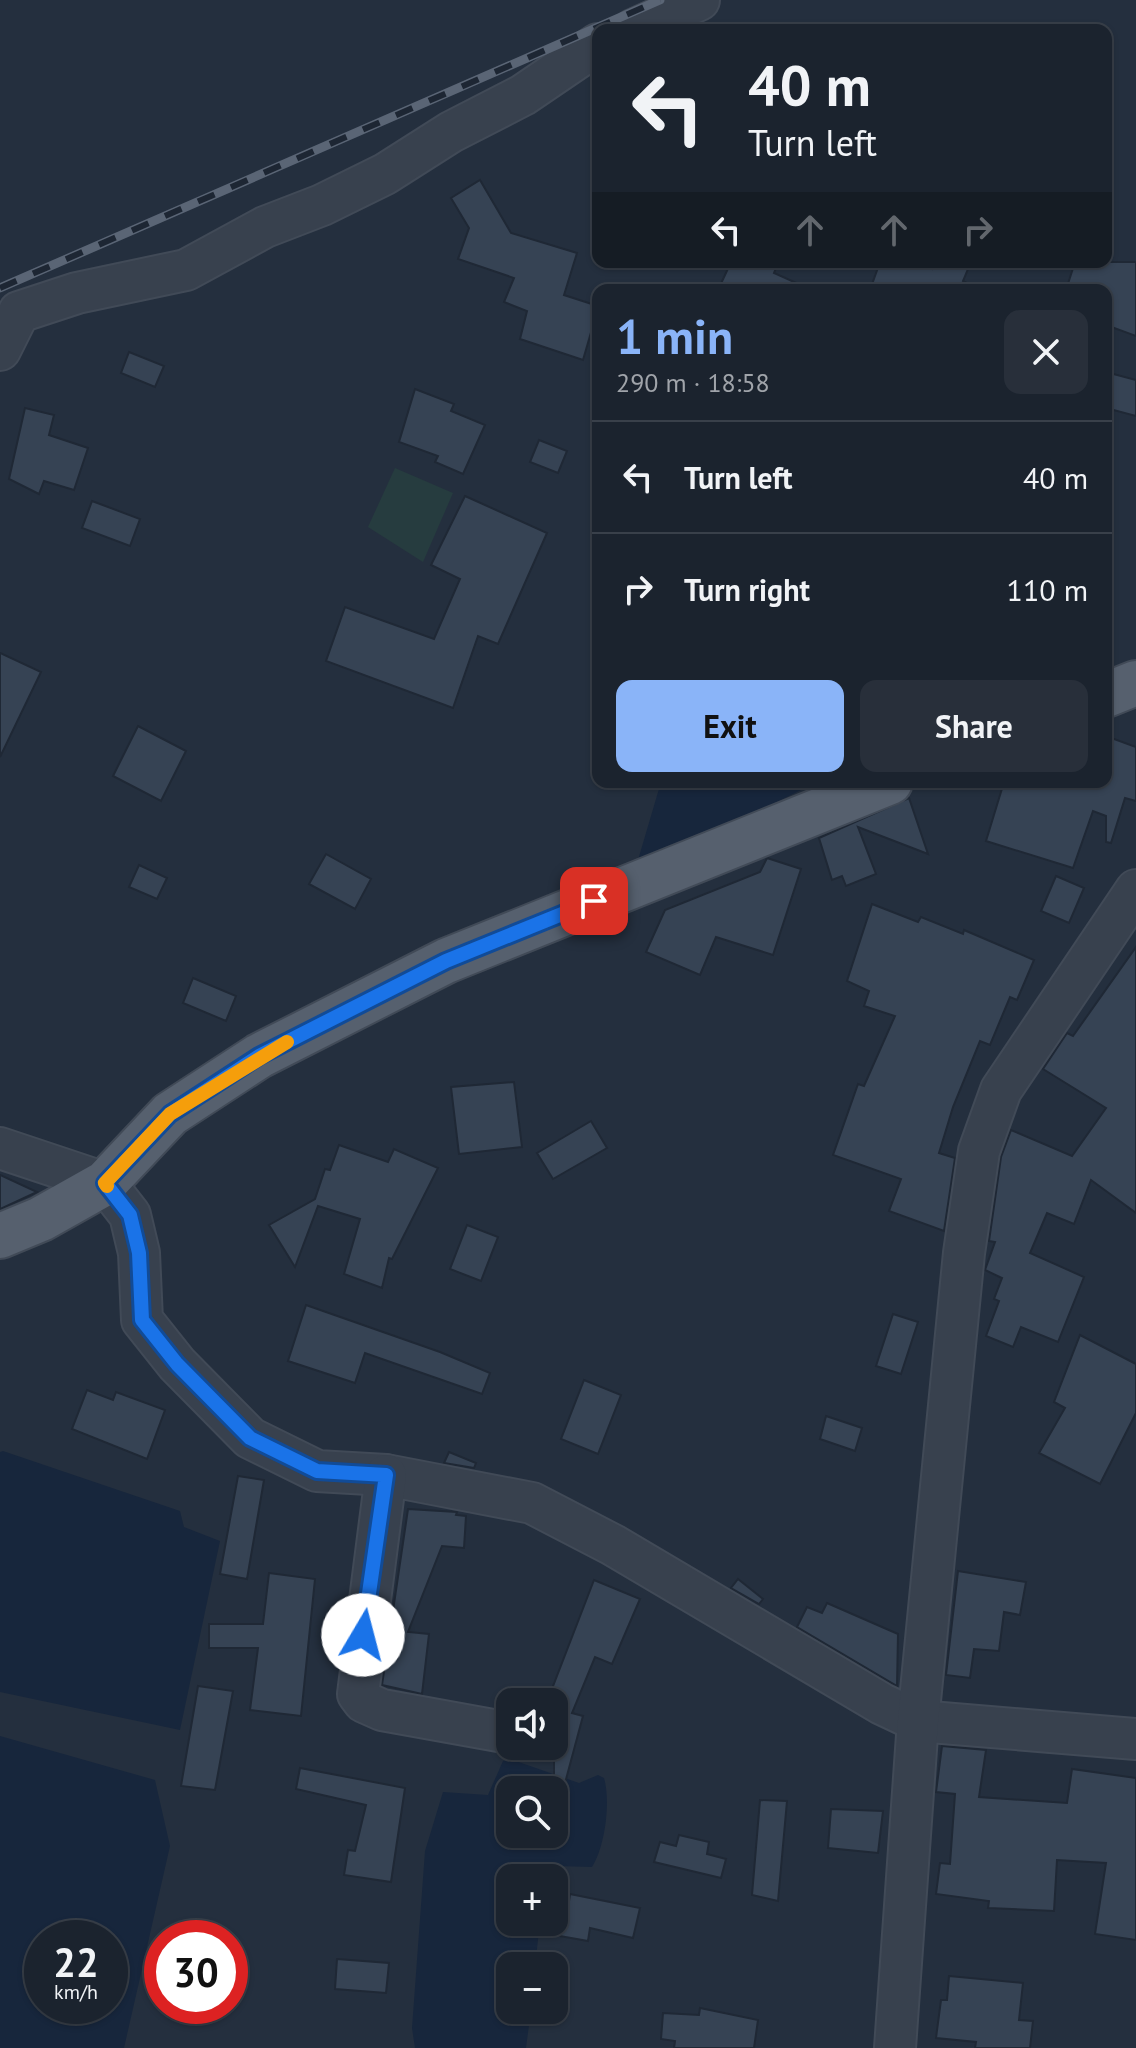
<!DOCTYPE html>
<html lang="en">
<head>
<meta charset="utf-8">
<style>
	body { margin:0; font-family:"PT Sans",sans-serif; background:#282f3a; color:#f1f3f6; height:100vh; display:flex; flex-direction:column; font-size:30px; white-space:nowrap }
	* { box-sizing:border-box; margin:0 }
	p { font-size:26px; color:#a0a4aa }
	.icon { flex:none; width:44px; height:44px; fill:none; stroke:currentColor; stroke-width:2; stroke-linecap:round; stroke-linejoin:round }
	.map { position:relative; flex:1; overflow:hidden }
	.panel { position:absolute; left:592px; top:284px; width:520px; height:504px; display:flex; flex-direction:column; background:#1b232e; border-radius:16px; box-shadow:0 2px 6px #0004,0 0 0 2px #39404a }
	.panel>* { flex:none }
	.hud { position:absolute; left:592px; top:24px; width:520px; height:244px; border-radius:16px; box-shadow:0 2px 6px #0004,0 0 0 2px #39404a; background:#1b232e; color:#f1f3f6; overflow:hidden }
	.controls { position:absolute; left:496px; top:1688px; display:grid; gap:16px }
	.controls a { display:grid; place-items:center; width:72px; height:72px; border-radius:16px; background:#1b232e; box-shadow:0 2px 6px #0004,0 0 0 2px #39404a; font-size:40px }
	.speed { position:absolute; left:24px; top:1920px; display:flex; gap:16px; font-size:40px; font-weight:700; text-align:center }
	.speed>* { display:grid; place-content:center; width:104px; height:104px; border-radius:50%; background:#1b232e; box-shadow:0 2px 6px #0004,0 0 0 2px #39404a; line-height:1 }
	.speed small { font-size:20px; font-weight:400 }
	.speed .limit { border:12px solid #d22; background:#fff; color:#111 }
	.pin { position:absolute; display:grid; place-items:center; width:68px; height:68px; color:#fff; margin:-34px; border-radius:16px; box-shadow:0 4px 12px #0006 }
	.me { position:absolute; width:88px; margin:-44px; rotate:8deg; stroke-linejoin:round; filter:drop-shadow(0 0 6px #0008) }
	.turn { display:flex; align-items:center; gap:28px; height:168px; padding:0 24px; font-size:36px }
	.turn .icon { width:104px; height:104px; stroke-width:2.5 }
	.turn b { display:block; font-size:56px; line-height:68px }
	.lanes { display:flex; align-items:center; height:76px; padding:0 24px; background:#0003; justify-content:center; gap:40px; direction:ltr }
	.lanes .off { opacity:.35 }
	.round { display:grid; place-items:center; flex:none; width:84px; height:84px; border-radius:16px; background:#282f3a }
	.overview { display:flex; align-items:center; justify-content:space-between; height:136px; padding:0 24px }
	h1 { font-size:48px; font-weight:600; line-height:60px; color:#8ab4f8 }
	.button { display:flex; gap:16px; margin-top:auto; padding:16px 24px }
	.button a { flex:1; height:92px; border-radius:16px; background:#8ab4f8; color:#111; font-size:32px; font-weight:600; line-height:92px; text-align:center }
	.button a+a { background:#282f3a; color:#f1f3f6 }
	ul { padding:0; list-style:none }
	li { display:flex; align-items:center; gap:24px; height:112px; padding:0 24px; border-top:2px solid #39404a }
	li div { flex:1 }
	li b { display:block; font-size:30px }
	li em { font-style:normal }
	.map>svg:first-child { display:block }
</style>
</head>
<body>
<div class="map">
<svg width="1136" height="2048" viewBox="0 0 1136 2048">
	<rect width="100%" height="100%" fill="#242f3e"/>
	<!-- green -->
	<path fill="#263c3f" d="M 395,468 L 453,493 L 423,562 L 368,527 Z"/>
	<!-- water -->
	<g fill="#17263c" fill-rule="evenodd">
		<path d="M 661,782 L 817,782 L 755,813 L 638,860 Z"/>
		<path d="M 3,1451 L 180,1511 L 184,1527 L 220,1541 L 180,1730 L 0,1692 L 0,1452 Z"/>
		<path d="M 0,1736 L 155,1780 L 170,1846 L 124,2048 L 0,2048 ZM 42,1938 L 110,1938 L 110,2006 L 42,2006 Z"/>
		<path d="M 510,1759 L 579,1783 L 598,1775 L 604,1778 C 611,1801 605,1847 592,1867 L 556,1866 L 548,1878 L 510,1878 L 510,1922 L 540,1922 L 535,1966 L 510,1966 L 510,2010 L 531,2010 L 526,2048 L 415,2048 L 412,2028 L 425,1851 L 443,1792 L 488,1795 L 503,1761 ZM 510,1790 L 554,1790 L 554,1834 L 510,1834 Z"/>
	</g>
	<!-- building -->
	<g fill="#364354" stroke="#1f2835" stroke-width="2">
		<path d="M 480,180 L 511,233 L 577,253 L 564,295 L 598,306 L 598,331 L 592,329 L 583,360 L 520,339 L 527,311 L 504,302 L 514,278 L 458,259 L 469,228 L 451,198 Z"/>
		<path d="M 731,262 L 762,262 L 776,268 L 774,273 L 812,290 L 718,290 Z"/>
		<path d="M 880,262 L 912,262 L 932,269 L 935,262 L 971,262 L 963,281 L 980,290 L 870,290 Z"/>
		<path d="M 1075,262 L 1136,262 L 1136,336 L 1106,325 L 1106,290 L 1066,290 Z"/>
		<path d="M 129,352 L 164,366 L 155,387 L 121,373 Z"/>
		<path d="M 1106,372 L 1136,380 L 1136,416 L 1106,408 Z"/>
		<path d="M 415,389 L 454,404 L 451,411 L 485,425 L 463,474 L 435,462 L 438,456 L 399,442 Z"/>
		<path d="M 25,408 L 54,415 L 49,435 L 88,448 L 74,490 L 44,481 L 39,494 L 9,479 Z"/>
		<path d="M 539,440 L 567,451 L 558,473 L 530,462 Z"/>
		<path d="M 465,496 L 547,533 L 498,644 L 478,636 L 453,708 L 326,661 L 345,607 L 434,639 L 460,579 L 431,565 Z"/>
		<path d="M 92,501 L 140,519 L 130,546 L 82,528 Z"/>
		<path d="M 0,653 L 41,672 L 0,757 Z"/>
		<path d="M 138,726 L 186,751 L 161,801 L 113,776 Z"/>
		<path d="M 1106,736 L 1136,747 L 1136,801 L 1125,798 L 1111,843 L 1106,842 L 1106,816 L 1093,811 L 1073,868 L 986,841 L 1004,782 L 1106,782 Z"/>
		<path d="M 909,798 L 928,854 L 858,827 L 876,874 L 846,886 L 842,876 L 832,880 L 819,838 Z"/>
		<path d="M 326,854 L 371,879 L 355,909 L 309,884 Z"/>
		<path d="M 767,858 L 801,869 L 773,955 L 716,937 L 700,975 L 646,952 L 665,910 L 760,872 Z"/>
		<path d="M 139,865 L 167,878 L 157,899 L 129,887 Z"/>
		<path d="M 1056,876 L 1084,888 L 1069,923 L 1041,911 Z"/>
		<path d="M 872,904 L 918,922 L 921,917 L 963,934 L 964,930 L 1034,960 L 1017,1000 L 1010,997 L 990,1045 L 980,1041 L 953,1107 L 939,1153 L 955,1158 L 944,1231 L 889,1211 L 901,1179 L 833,1155 L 858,1084 L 864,1086 L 895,1016 L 864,1006 L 869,991 L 847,981 Z"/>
		<path d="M 1136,947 L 1136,1213 L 1091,1180 L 1074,1224 L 1047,1213 L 1030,1253 L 1084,1277 L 1058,1342 L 1021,1327 L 1013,1347 L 986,1336 L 999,1301 L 994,1299 L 1002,1278 L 985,1270 L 995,1242 L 989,1241 L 1001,1157 L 1011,1130 L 1072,1156 L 1106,1108 L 1043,1069 L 1067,1033 L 1073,1036 Z"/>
		<path d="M 193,978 L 236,996 L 226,1021 L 183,1003 Z"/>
		<path d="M 514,1082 L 522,1147 L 459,1154 L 451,1087 Z"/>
		<path d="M 591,1121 L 607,1148 L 553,1179 L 537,1153 Z"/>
		<path d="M 339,1145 L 388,1162 L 394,1149 L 438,1168 L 392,1259 L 389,1258 L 382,1288 L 344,1274 L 360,1219 L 318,1206 L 295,1267 L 269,1225 L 315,1199 L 325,1169 L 330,1170 Z"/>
		<path d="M 0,1175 L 37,1192 L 0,1209 Z"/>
		<path d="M 467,1225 L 498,1237 L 481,1281 L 450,1269 Z"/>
		<path d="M 306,1305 L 440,1352 L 490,1373 L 482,1394 L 365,1353 L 355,1383 L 288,1361 Z"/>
		<path d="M 893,1314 L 918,1322 L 901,1374 L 876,1366 Z"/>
		<path d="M 1080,1335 L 1136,1364 L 1136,1413 L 1100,1484 L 1039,1453 L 1065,1408 L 1054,1402 Z"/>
		<path d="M 584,1380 L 621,1395 L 598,1454 L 561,1439 Z"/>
		<path d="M 87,1390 L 113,1400 L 116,1392 L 165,1410 L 147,1459 L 72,1429 Z"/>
		<path d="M 826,1416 L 862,1428 L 855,1451 L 820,1439 Z"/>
		<path d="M 449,1452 L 476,1463 L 474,1468 L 444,1463 Z"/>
		<path d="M 238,1476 L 264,1480 L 247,1579 L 220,1574 Z"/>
		<path d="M 408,1509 L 457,1512 L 456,1515 L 466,1516 L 464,1548 L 442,1546 L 408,1632 L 429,1634 L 422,1694 L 382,1685 Z"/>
		<path d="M 958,1571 L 1026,1582 L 1020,1615 L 1004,1612 L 999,1651 L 974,1649 L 970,1678 L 946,1675 Z"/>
		<path d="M 269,1573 L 315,1579 L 301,1716 L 250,1710 L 258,1648 L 209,1648 L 209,1624 L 263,1624 Z"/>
		<path d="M 738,1579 L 763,1599 L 759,1604 L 731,1588 Z"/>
		<path d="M 594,1580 L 640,1599 L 612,1664 L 595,1657 L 572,1713 L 583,1716 L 561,1798 L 554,1797 L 554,1696 L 550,1694 Z"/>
		<path d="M 827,1603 L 898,1634 L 897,1686 L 797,1627 L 807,1607 L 822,1613 Z"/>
		<path d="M 198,1686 L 233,1691 L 215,1790 L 181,1786 Z"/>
		<path d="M 942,1746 L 986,1750 L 979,1797 L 1067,1803 L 1072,1769 L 1136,1778 L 1136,1940 L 1095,1934 L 1106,1863 L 1057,1860 L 1054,1911 L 988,1908 L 989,1901 L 936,1894 L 940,1863 L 950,1864 L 955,1794 L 936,1792 Z"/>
		<path d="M 300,1768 L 405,1788 L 391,1882 L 344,1875 L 348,1850 L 355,1851 L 366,1805 L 296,1789 Z"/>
		<path d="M 760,1800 L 787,1801 L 778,1901 L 752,1895 Z"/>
		<path d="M 831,1809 L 883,1811 L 878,1853 L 828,1848 Z"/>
		<path d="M 679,1835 L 709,1842 L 707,1854 L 726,1859 L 721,1878 L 654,1862 L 660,1842 L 676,1846 Z"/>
		<path d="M 570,1894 L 640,1908 L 633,1938 L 590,1928 L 588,1941 L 554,1935 L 554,1913 L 567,1915 Z"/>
		<path d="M 337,1959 L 389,1963 L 386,1993 L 335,1989 Z"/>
		<path d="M 949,1976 L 1023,1983 L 1019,2020 L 1033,2021 L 1030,2048 L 975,2048 L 976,2042 L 936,2038 L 941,2000 L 947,2000 Z"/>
		<path d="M 700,2008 L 758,2020 L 754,2048 L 674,2048 L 675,2041 L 661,2039 L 663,2013 L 699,2015 Z"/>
	</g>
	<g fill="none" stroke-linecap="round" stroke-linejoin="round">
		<!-- minor casing -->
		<g stroke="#414a57" stroke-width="44">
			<g id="minor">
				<path d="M 633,30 L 699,0"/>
				<path d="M 0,350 L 19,312 L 77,293 L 186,270 L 265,227 L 322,205 L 385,174 L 451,132 L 523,95 L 598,44"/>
				<path d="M 0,1148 L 105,1183 L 130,1215 L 139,1253 L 142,1320 L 177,1364 L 250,1438 L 317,1471 L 386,1475 L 532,1503 L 613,1545 L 882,1704 L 918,1721 L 1136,1739"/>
				<path d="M 386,1475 L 358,1694 L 364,1702 L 382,1710 L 510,1733"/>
				<path d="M 895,2048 L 918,1721 L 964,1253 L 979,1151 L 1001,1090 L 1136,890"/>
			</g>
		</g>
		<!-- major casing -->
		<g stroke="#414a57" stroke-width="48">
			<g id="major">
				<path d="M 1106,695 L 1136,683"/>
				<path d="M 0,1236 L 41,1219 L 105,1183 L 170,1114 L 259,1056 L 446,961 L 890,782"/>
			</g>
		</g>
		<!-- minor -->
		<use href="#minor" stroke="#38414e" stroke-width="40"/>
		<!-- major -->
		<use href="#major" stroke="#56606e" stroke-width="44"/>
		<!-- rail casing -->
		<g stroke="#5a6575" stroke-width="9">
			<path id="rail" d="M 0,288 L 660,0"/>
		</g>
		<!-- rail -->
		<use href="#rail" stroke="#1d2633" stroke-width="6" stroke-dasharray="18" stroke-linecap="butt"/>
	</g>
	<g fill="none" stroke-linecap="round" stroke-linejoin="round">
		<!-- route casing -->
		<g stroke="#114b97" stroke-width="20">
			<path id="route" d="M 363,1635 L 386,1475 L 317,1471 L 250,1438 L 177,1364 L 142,1320 L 139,1253 L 130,1215 L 105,1183 L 170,1114 L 259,1056 L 446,961 L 594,901"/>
		</g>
		<!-- route -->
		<use href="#route" stroke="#1a73e8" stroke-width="14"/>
		<!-- slow -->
		<path stroke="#f59e0b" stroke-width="14" d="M 107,1186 L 105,1183 L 170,1114 L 287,1042"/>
	</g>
</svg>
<div class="controls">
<a><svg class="icon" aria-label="sound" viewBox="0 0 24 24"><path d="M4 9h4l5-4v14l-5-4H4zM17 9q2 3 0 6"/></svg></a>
<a><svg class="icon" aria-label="search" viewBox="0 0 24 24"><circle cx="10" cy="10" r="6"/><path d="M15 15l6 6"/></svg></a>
<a>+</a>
<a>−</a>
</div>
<div class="speed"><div>22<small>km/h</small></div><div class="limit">30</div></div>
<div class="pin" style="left:594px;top:901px;background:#d93025"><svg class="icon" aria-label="arrive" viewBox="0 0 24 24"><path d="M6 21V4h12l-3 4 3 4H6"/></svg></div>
<svg class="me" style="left:363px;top:1635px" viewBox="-20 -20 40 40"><circle r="19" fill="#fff"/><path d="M0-13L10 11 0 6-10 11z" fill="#1a73e8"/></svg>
<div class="hud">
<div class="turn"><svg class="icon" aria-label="left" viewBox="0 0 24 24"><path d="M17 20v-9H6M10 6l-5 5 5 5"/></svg><div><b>40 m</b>Turn left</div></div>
<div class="lanes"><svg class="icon" aria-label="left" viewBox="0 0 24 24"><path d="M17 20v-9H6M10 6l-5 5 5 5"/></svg><svg class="icon off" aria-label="ahead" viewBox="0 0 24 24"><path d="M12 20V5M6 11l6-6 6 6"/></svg><svg class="icon off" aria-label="ahead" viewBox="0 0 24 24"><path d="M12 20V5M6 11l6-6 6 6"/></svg><svg class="icon off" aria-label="right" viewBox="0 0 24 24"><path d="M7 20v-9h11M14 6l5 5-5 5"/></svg></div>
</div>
<section class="panel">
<div class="overview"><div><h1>1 min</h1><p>290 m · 18:58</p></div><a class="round"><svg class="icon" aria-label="close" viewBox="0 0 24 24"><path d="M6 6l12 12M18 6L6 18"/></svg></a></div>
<ul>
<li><svg class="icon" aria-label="left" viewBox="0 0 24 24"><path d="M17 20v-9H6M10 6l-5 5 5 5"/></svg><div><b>Turn left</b></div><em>40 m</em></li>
<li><svg class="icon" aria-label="right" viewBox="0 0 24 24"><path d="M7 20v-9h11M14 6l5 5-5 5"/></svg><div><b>Turn right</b></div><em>110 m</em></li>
</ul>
<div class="button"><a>Exit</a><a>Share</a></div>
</section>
</div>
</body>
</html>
